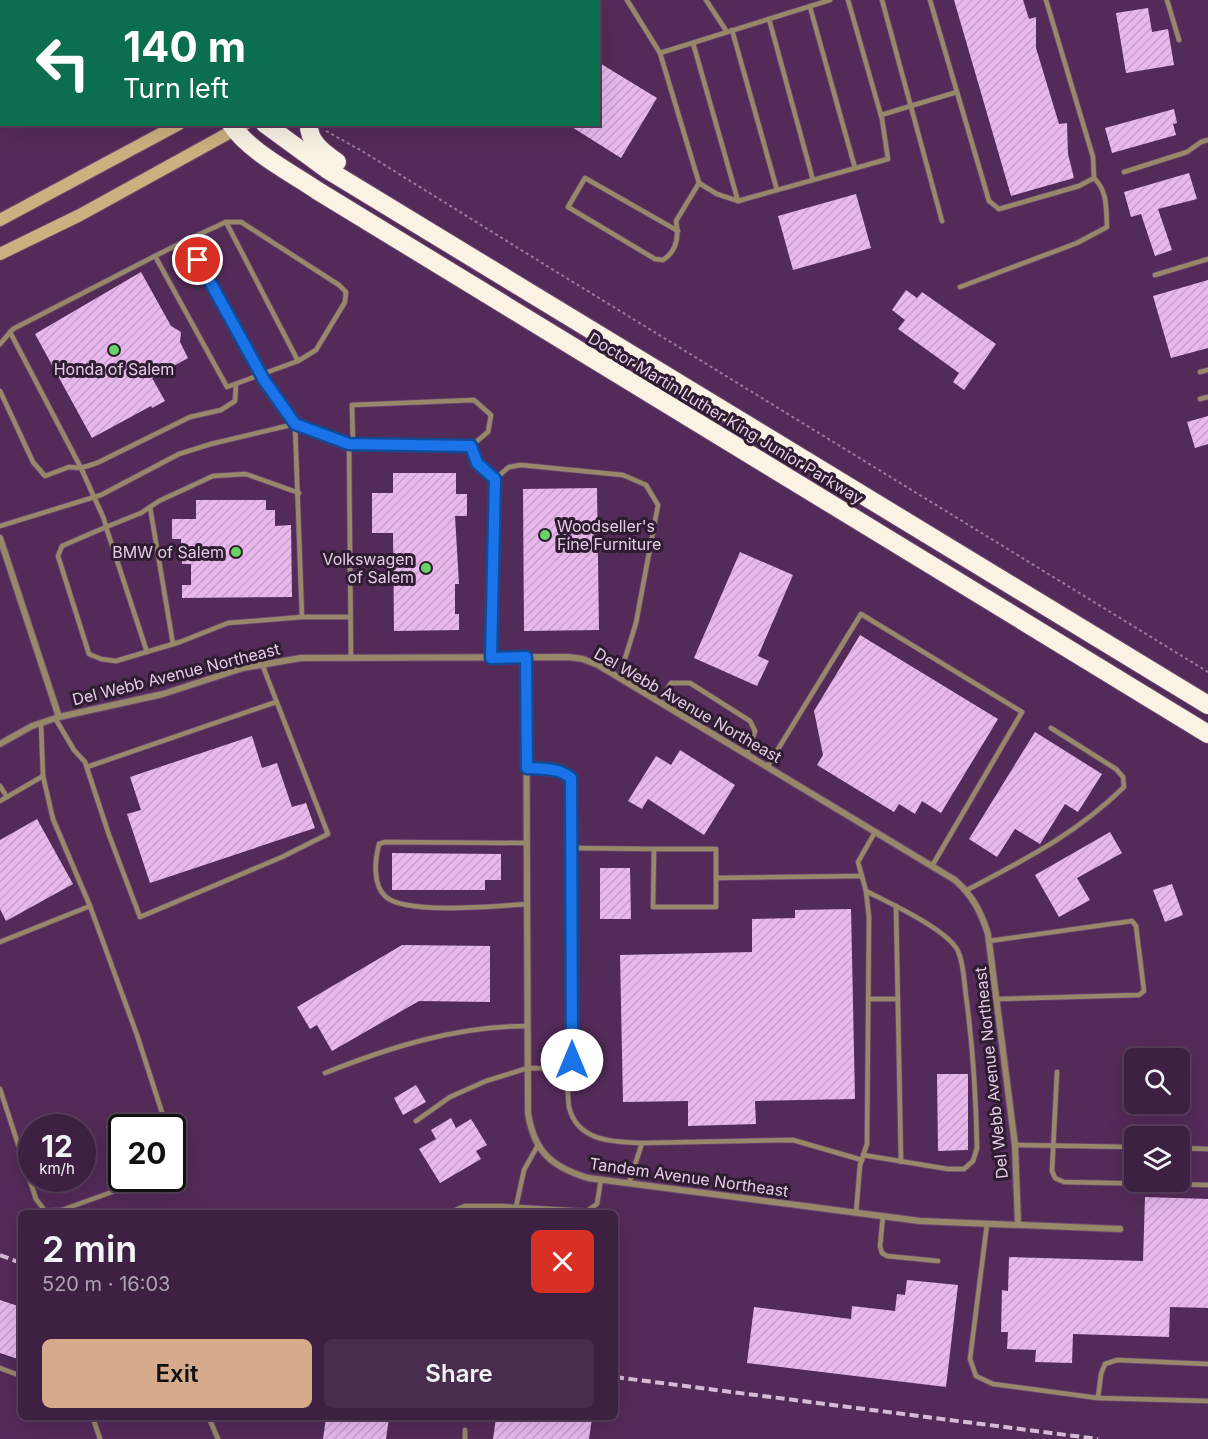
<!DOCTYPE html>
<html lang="en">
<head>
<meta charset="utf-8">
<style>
	body { margin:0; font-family:Inter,sans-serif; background:#492d4d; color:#f1f3f6; height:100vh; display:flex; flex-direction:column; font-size:22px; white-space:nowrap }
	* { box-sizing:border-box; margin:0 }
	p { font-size:20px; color:#ada3b2 }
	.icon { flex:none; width:33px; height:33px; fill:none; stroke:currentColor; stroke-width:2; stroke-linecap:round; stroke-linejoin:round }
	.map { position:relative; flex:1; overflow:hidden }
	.panel { position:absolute; left:18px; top:1210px; width:600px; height:210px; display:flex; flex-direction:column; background:#3e2042; border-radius:9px; box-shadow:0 6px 24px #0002,0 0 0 2px #573e5b }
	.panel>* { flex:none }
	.guide { position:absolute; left:0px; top:0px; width:600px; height:126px; box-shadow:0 6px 24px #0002,0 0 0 2px #573e5b; background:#0b6e4f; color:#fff; overflow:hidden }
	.buttons { position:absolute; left:1124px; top:1048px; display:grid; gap:12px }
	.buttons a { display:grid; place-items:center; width:66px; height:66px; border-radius:9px; background:#3e2042; box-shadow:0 6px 24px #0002,0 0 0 2px #573e5b; font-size:30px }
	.speed { position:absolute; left:18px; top:1114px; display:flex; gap:12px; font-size:30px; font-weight:700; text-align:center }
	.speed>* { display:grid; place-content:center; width:78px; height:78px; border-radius:50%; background:#3e2042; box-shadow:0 6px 24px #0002,0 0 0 2px #573e5b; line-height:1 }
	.speed small { font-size:15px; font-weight:400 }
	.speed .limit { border:3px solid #111; border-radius:9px; background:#fff; color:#111 }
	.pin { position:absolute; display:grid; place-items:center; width:51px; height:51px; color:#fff; margin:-26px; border:3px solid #fff; border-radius:50%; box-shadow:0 2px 6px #0007 }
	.me { position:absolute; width:66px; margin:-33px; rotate:0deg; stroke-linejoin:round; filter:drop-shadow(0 0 4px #0008) }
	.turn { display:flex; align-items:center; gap:21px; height:126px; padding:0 24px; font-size:27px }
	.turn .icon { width:78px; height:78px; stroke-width:2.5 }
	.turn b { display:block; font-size:42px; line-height:51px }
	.round { display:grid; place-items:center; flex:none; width:63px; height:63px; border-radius:9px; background:#492d4d }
	.headline { display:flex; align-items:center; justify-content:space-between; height:102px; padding:0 24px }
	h1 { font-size:36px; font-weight:600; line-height:45px }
	.action { display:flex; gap:12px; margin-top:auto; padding:12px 24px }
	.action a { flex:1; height:69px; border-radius:9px; background:#d6ab8b; color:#111; font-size:24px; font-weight:600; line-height:69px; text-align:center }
	.action a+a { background:#492d4d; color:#f1f3f6 }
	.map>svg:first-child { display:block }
</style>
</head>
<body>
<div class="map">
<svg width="1208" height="1439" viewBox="0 0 1208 1439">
	<defs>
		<pattern id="building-hatch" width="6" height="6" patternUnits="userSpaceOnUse" patternTransform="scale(1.5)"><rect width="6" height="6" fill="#e8b8ed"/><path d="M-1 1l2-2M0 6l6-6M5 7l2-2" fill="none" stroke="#c79fcb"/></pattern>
	</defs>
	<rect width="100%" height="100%" fill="#532b58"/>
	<!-- building -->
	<g fill="url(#building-hatch)">
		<path d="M 954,0 L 1023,0 L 1029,19 L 1036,17 L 1036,48 L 1059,124 L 1067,123 L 1068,154 L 1074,178 L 1011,196 Z"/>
		<path d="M 1148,8 L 1152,32 L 1168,29 L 1174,65 L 1126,73 L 1116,13 Z"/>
		<path d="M 598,62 L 657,98 L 621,158 L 567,124 L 598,124 Z"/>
		<path d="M 1174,109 L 1177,123 L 1173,124 L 1176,135 L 1112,153 L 1105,128 Z"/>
		<path d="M 1189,173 L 1197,199 L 1158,209 L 1172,250 L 1155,256 L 1141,214 L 1131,217 L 1124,192 Z"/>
		<path d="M 856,194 L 871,248 L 793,270 L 778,216 Z"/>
		<path d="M 141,272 L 171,326 L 181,332 L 180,342 L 188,358 L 152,378 L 165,401 L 152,408 L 151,406 L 92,438 L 35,334 Z"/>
		<path d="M 1208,280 L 1208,348 L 1171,358 L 1153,296 Z"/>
		<path d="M 906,290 L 917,298 L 922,292 L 996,344 L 964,390 L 953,382 L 959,373 L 898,329 L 905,320 L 892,310 Z"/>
		<path d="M 1208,416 L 1208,444 L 1195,448 L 1187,422 Z"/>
		<path d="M 393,473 L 456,473 L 456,494 L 467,494 L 467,516 L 455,516 L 459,584 L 455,584 L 455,614 L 459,614 L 459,630 L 394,631 L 393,533 L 372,533 L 372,493 L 393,493 Z"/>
		<path d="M 597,488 L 599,630 L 524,631 L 523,489 Z"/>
		<path d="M 196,500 L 266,500 L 266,510 L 275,510 L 275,526 L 291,525 L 292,597 L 182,598 L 182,585 L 191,585 L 191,564 L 182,564 L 181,539 L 172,539 L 172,519 L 196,519 Z"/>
		<path d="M 740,552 L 793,575 L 758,656 L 769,661 L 757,686 L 694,658 Z"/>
		<path d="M 860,635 L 998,719 L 941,813 L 922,801 L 915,814 L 899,804 L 894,812 L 817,765 L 823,755 L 814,711 Z"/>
		<path d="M 1035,732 L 1102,774 L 1078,812 L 1065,804 L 1040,844 L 1015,829 L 997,857 L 969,839 Z"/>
		<path d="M 252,736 L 262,768 L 277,763 L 292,807 L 306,803 L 315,828 L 150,883 L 127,814 L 141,810 L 130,777 Z"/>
		<path d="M 680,750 L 735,785 L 704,835 L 648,799 L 642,809 L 628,801 L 656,756 L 671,765 Z"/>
		<path d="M 37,819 L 73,884 L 6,921 L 0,909 L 0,840 Z"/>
		<path d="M 1110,832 L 1122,853 L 1077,878 L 1090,900 L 1059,917 L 1035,875 Z"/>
		<path d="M 392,853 L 501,854 L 501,880 L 485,880 L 485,890 L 392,890 Z"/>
		<path d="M 600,868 L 630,868 L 631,919 L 600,919 Z"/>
		<path d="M 1172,884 L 1183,915 L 1165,922 L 1153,890 Z"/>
		<path d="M 851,909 L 855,1099 L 755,1101 L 756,1124 L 688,1126 L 688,1101 L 623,1102 L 620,955 L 752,952 L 752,919 L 795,918 L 795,910 Z"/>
		<path d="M 402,945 L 490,946 L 490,1002 L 419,1001 L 332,1051 L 317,1025 L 310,1029 L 297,1007 Z"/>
		<path d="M 937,1074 L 968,1074 L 968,1150 L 938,1151 Z"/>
		<path d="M 416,1085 L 426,1102 L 403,1115 L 394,1098 Z"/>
		<path d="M 451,1118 L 456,1128 L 471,1119 L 487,1145 L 476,1151 L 481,1159 L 440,1183 L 419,1149 L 436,1139 L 431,1130 Z"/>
		<path d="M 1145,1197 L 1208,1199 L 1208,1308 L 1170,1307 L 1169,1337 L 1073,1334 L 1072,1363 L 1035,1362 L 1036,1350 L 1007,1349 L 1008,1332 L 1001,1332 L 1002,1290 L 1008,1291 L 1009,1257 L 1143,1261 Z"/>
		<path d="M 907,1280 L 958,1285 L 946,1387 L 747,1363 L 754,1307 L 851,1319 L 852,1306 L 895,1311 L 897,1294 L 905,1295 Z"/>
		<path d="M 0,1300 L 21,1307 L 21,1360 L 0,1353 Z"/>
		<path d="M 326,1418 L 389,1418 L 386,1439 L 323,1439 Z"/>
		<path d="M 496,1418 L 592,1418 L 589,1439 L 493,1439 Z"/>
	</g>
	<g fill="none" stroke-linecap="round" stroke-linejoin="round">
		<!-- lane casing -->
		<g stroke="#6d4872" stroke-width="6">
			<g id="lane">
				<path d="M 627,0 L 660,53"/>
				<path d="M 706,0 L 727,32"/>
				<path d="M 830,0 L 660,53 L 699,183 L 717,194 L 738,201 L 888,159 L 882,119 L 848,0"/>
				<path d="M 882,0 L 942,221"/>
				<path d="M 930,0 L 989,201 L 999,209 L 1079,186 L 1094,178 L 1093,157 L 1046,0"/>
				<path d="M 1167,0 L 1179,40"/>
				<path d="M 0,3 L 2,4"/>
				<path d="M 810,7 L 855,168"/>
				<path d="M 769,19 L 813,180"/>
				<path d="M 732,30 L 777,190"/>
				<path d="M 693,43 L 738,201"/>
				<path d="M 881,115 L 957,92"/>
				<path d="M 1124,172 L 1187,152 L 1201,142 L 1208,140"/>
				<path d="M 226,222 L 298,361"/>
				<path d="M 678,231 L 585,178 L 568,207 L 655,259 L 663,260 C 677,251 679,236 676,221 L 699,183"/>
				<path d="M 1155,275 L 1208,259"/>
				<path d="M 960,287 L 1077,243 L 1107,227 C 1106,208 1108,192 1094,178"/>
				<path d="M 10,332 L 81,468 L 97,463 L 190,417 L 221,410 L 235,401 L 236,385"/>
				<path d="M 0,344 L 13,329 L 155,256"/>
				<path d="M 1200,372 L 1208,370"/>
				<path d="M 0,391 L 33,462 L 45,476 L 69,467 L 81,468 L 104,519 L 106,527 L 62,546 L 58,556 L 89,654 L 101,659 L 116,661 L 180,642 L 228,623 L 302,617"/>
				<path d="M 1200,399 L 1208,397"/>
				<path d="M 349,444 L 295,424 L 302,617 L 350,617"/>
				<path d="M 353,444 L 352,405 L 474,400 L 491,415 L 488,432 L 471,446"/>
				<path d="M 150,507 L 173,644"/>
				<path d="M 0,526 L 101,495 L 179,454 L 211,444 L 295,424 L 263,380 L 261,376 L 187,240 L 226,222 L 241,222 L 339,285 L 346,292 L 345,302 L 316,350 L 298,361 L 227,387 L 155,256 L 187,240"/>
				<path d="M 147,652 L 106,527 L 141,513 L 159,501 L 213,476 L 246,474 L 299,493"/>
				<path d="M 351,658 L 349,444 L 471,446 L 477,463 L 495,479"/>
				<path d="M 491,658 L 495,479 L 509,467 L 521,465 L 623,475 L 646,485 L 658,505 L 636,623 L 619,678"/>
				<path d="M 659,702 L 671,683 L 690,683 L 750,721 L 755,731 L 747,755"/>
				<path d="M 55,718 L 74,750 L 85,762 L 109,835 L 140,917 L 282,857 L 328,834 L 262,664"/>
				<path d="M 41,723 L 43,776 L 53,819 L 90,906 L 137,1035 L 167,1128"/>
				<path d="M 87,767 L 276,702"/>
				<path d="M 767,767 L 861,614 L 1022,712 L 932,866"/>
				<path d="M 0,786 L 7,797"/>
				<path d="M 0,801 L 43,776"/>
				<path d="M 527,843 L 385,842 L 379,844 C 375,860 372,885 386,897 C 407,915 498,906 528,904"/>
				<path d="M 571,848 L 654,849"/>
				<path d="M 716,878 L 716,907 L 653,907 L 654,849 L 716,849 L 716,878 L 862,876"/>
				<path d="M 967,890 C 1026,859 1076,834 1124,787 L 1123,777 L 1116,769 L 1051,728"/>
				<path d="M 896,906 L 901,1162"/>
				<path d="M 989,941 L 1132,921 L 1136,926 L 1144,991 L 1139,995 L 996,999"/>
				<path d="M 0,942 L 90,906"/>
				<path d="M 868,999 L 898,999"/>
				<path d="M 568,1069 C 568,1081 567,1095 569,1107 C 577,1141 612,1142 642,1143 L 629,1183"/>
				<path d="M 1057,1072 L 1052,1171 L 1055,1178 L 1064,1182 L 1208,1185"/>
				<path d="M 325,1073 C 390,1047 457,1026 528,1026"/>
				<path d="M 0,1089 L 36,1199 L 45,1211 L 62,1210 L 148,1179"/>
				<path d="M 416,1121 L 450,1097 L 486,1081 L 528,1068 L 568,1069 L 572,1060 L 571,779 C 559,768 543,769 527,768"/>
				<path d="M 642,1143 L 793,1140 L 862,1160"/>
				<path d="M 1015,1145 L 1134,1147"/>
				<path d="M 1179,1148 L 1208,1149"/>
				<path d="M 863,1155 L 948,1169 L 964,1169 L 973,1161 L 977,1148 C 976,1097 973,1047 966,996 C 964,982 964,964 958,951 C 947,929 889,903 866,891"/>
				<path d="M 516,1207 L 524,1170 L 538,1145"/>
				<path d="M 856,1213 L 860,1165 L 867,1144 L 869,917 L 866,891 L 858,862 L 875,832"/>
				<path d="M 446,1214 L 465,1206 L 501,1206 L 587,1211 L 597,1204 L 601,1179"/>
				<path d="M 883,1216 L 880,1246 L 882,1253 L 887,1256 L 938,1261"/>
				<path d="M 987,1224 L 970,1359 L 976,1376 L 993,1384 L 1098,1398 L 1208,1401"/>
				<path d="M 0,1368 L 21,1376"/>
				<path d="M 1098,1398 L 1101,1374 L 1105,1364 L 1117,1360 L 1208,1364"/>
				<path d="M 93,1418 L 100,1439"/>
				<path d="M 209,1418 L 218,1439"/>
				<path d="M 465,1439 L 465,1430"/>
			</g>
		</g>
		<!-- street casing -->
		<g stroke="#6d4872" stroke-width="8">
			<g id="street">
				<path d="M 310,0 L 311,2"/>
				<path d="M 0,538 L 59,717"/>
				<path d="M 526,657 L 528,1113 C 534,1152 552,1167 588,1178 L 920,1221 L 1120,1229"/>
				<path d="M 0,744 L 32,726 L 59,717 L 163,694 L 243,668 L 301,658 L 568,657 L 583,659 L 598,665 L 955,880 C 973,896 981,912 988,934 L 1015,1145 L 1018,1224"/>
			</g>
		</g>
		<!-- secondary casing -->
		<g stroke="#6d4872" stroke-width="14">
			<g id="secondary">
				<path d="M 407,2 L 409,0"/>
				<path d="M 464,2 L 466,0"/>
				<path d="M 0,220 L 179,124"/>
				<path d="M 0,254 L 80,215 L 245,124"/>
			</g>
		</g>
		<!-- highway casing -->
		<g stroke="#6d4872" stroke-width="20">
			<g id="highway">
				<path d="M 112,0 L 113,2"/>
				<path d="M 231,124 C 248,151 292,173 318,191 L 1208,734"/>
				<path d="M 265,124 L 328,170 L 1208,705"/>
				<path d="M 309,124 C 308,142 324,153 337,162"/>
			</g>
		</g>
		<!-- path -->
		<path stroke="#9b7a9e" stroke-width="2" stroke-dasharray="3 3" stroke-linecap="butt" d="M 326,131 L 362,151 L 555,271 L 1208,672"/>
		<!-- lane -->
		<use href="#lane" stroke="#988869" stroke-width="4.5"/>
		<!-- street -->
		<use href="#street" stroke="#988869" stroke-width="6"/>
		<!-- secondary -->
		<use href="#secondary" stroke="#cbb17f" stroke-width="12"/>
		<!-- highway -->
		<use href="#highway" stroke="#faf2e3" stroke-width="18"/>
		<!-- rail -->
		<g stroke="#d5bbd7" stroke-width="4" stroke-dasharray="9 4.5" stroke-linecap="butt">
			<path d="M 0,1255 L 21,1263"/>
			<path d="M 615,1377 L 1098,1439"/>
		</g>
	</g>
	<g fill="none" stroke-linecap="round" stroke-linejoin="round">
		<!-- route casing -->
		<g stroke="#114b97" stroke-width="15">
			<path id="route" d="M 198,260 L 264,380 L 295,424 L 349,444 L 471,446 L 477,463 L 495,479 L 491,658 L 526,657 L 527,768 C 543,769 559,768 571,778 L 572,1060"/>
		</g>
		<!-- route -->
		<use href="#route" stroke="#1a73e8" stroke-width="10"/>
	</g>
	<!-- markers -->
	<g fill="#67d466" stroke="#2e1c30" stroke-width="2">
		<circle cx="114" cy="350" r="6"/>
		<circle cx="545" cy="535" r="6"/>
		<circle cx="236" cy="552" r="6"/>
		<circle cx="426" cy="568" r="6"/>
	</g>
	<g text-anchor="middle" stroke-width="6" stroke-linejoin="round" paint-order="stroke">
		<!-- poi labels -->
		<g font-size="16" fill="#e4cce6" stroke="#2e1c30" text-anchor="end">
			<text x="114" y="375" text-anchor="middle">Honda of Salem</text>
			<text x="557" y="532" text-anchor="start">Woodseller's<tspan x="557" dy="18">Fine Furniture</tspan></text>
			<text x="224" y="558">BMW of Salem</text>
			<text x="414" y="565">Volkswagen<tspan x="414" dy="18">of Salem</tspan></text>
		</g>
		<!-- street labels -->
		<g font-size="16" fill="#e4cce6" stroke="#2e1c30">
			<text transform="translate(726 418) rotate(31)" y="6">Doctor Martin Luther King Junior Parkway</text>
			<text transform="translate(176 674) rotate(-14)" y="6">Del Webb Avenue Northeast</text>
			<text transform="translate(688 705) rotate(30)" y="6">Del Webb Avenue Northeast</text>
			<text transform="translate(991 1073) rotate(-96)" y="6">Del Webb Avenue Northeast</text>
			<text transform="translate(689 1177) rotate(8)" y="6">Tandem Avenue Northeast</text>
		</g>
	</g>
</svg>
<div class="buttons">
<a><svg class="icon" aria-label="search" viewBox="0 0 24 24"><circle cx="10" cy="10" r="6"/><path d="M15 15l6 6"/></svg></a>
<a><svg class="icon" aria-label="layers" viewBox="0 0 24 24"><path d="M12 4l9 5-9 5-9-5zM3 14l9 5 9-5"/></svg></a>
</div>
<div class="speed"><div>12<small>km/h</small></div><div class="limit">20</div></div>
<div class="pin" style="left:198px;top:260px;background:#d93025"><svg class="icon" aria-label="arrive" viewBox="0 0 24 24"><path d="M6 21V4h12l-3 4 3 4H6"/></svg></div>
<svg class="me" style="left:572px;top:1060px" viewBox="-20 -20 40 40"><circle r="19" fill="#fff"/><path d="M0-13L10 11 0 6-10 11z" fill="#1a73e8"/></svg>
<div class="guide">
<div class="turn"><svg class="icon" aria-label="left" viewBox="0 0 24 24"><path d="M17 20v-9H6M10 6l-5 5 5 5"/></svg><div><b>140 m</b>Turn left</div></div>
</div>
<section class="panel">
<div class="headline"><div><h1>2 min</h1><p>520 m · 16:03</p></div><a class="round" style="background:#d93025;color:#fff"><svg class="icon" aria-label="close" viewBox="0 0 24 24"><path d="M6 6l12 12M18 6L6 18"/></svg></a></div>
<div class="action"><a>Exit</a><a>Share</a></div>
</section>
</div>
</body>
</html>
